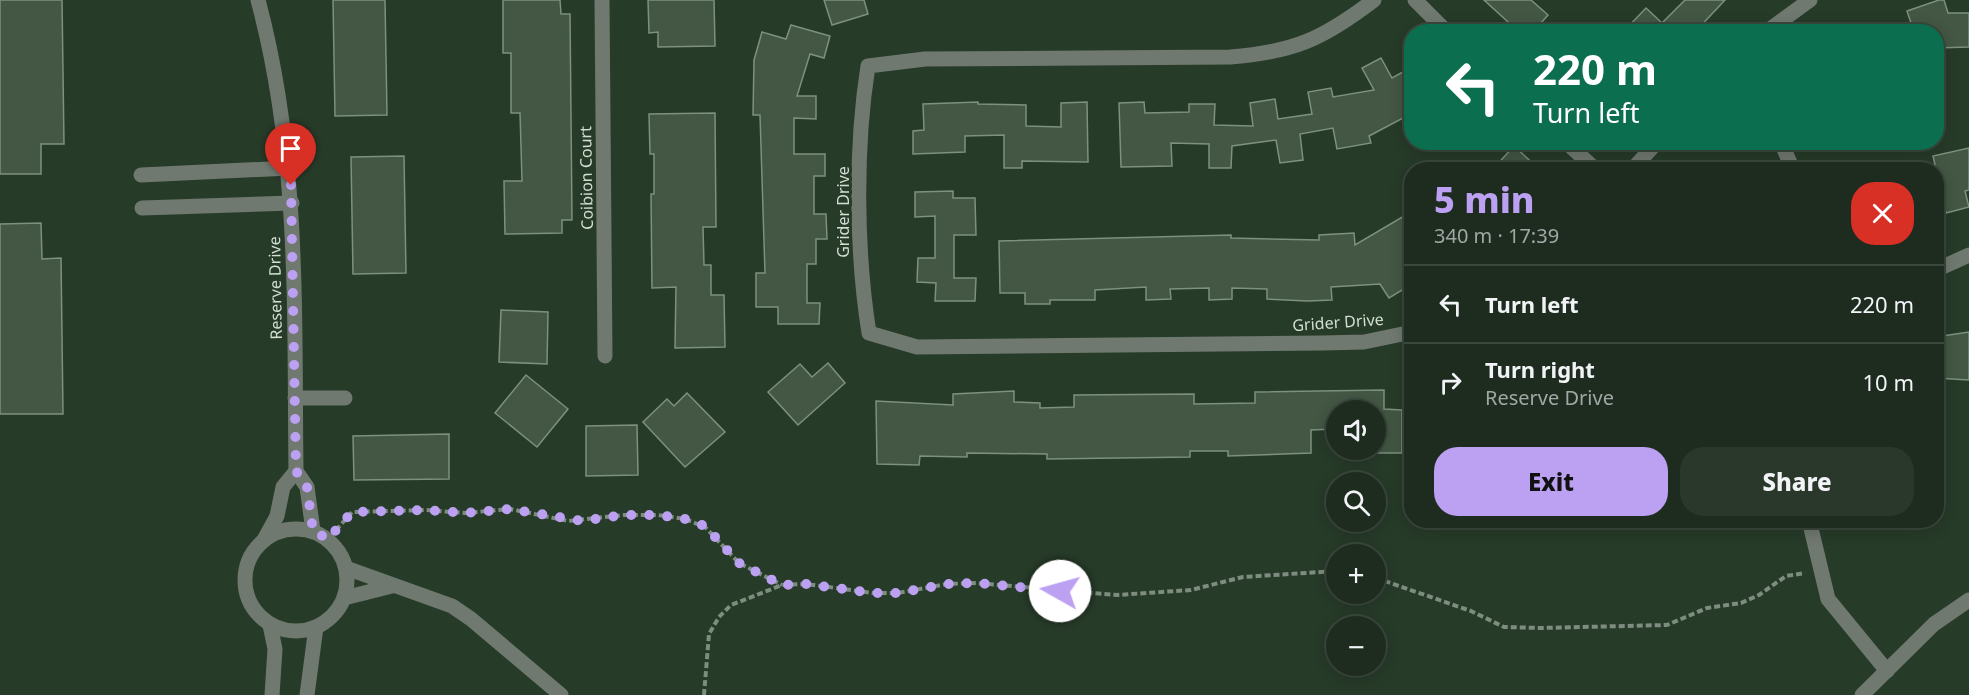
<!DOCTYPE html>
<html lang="en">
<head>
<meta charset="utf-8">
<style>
	body { margin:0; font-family:"Noto Sans",sans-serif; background:#2a382c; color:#f1f3f6; height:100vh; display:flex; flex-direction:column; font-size:22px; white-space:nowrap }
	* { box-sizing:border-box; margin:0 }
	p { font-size:20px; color:#a0a7a4 }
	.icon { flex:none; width:33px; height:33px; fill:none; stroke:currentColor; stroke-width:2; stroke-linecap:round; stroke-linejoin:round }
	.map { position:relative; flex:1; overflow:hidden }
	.sheet { position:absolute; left:1404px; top:162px; width:540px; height:366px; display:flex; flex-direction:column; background:#1d2c1f; border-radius:24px; box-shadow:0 3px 15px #0003,0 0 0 2px #3b483d }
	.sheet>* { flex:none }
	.banner { position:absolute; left:1404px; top:24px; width:540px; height:126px; border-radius:24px; box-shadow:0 3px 15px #0003,0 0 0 2px #3b483d; background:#0b6e4f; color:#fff; overflow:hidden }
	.controls { position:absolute; left:1326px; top:400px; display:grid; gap:12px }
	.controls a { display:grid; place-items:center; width:60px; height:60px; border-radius:50%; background:#1d2c1f; box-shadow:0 3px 15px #0003,0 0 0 2px #3b483d; font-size:30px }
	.pin { position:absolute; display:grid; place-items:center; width:51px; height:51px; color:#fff; margin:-62px -26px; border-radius:50% 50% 50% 0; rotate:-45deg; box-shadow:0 0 6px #0007 }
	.pin .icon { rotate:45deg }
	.me { position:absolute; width:66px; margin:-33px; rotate:277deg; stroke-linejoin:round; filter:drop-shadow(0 0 4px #0008) }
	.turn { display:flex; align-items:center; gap:21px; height:126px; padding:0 30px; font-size:27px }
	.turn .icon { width:78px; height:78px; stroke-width:2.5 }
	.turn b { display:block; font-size:42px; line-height:51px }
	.round { display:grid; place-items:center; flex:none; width:63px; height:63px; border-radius:24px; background:#2a382c }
	.overview { display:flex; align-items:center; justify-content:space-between; height:102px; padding:0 30px }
	h1 { font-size:36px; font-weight:800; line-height:45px; color:#bca0f2 }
	.cta { display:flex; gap:12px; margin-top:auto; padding:12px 30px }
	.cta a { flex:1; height:69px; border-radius:24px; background:#bca0f2; color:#111; font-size:24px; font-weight:800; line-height:69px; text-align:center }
	.cta a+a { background:#2a382c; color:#f1f3f6 }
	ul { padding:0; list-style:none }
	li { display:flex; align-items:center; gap:18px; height:78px; padding:0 30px; border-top:2px solid #3b483d }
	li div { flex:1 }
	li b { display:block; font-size:22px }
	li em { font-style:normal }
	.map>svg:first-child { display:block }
</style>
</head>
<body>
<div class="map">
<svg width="1969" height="695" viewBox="0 0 1969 695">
	<rect width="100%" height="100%" fill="#273b29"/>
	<!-- building -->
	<g fill="#435744" stroke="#7c927d" stroke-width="1.5">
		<path d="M 0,0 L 62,0 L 64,144 L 41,144 L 41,174 L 0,174 Z"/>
		<path d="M 333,0 L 385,0 L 387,115 L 335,116 Z"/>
		<path d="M 503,0 L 560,0 L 561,14 L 570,14 L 572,220 L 562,220 L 562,233 L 505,234 L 504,181 L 522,181 L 520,113 L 511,113 L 511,53 L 503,53 Z"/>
		<path d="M 648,0 L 714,0 L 715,46 L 658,47 L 658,32 L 649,33 Z"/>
		<path d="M 824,0 L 864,0 L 868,14 L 832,25 Z"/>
		<path d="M 1484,0 L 1531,0 L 1548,15 L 1533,32 L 1519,32 Z"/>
		<path d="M 1685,0 L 1725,0 L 1695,32 L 1623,32 L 1646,8 L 1662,23 Z"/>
		<path d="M 1939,0 L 1944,0 L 1948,13 L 1969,13 L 1969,47 L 1936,48 L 1936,32 L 1914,32 L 1907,11 Z"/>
		<path d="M 791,25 L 830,36 L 824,58 L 810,54 L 797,96 L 816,96 L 816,119 L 794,118 L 794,154 L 825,154 L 825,176 L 814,176 L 814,214 L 826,214 L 827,239 L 816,239 L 816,264 L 807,264 L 807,303 L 820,303 L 819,324 L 778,324 L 778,307 L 756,307 L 756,273 L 765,273 L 760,115 L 753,115 L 754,60 L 762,32 L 786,39 Z"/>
		<path d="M 1381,58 L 1392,78 L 1412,67 L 1412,105 L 1404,110 L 1407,116 L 1369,136 L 1371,143 L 1337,149 L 1333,128 L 1300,134 L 1303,160 L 1280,163 L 1276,140 L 1232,146 L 1231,168 L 1209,168 L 1209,144 L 1171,143 L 1172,166 L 1121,167 L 1119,103 L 1144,102 L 1145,113 L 1189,112 L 1189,104 L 1215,104 L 1214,125 L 1253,126 L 1250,103 L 1275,99 L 1278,119 L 1312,114 L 1308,92 L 1331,88 L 1333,97 L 1374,90 L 1362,68 Z"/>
		<path d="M 978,102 L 978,104 L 1026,105 L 1026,126 L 1061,127 L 1061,103 L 1087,102 L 1088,162 L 1022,161 L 1022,168 L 1004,168 L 1004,135 L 965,136 L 965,152 L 913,154 L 913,131 L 924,130 L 923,104 Z"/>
		<path d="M 715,113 L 716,227 L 703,227 L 704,265 L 711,265 L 711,295 L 724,295 L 725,347 L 675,348 L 676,287 L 652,288 L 651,194 L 654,194 L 654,154 L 650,154 L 649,114 Z"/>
		<path d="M 1514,146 L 1540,170 L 1492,170 Z"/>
		<path d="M 1969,148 L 1969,190 L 1965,191 L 1969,207 L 1946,213 L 1933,156 Z"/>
		<path d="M 404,156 L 406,273 L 353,274 L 351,157 Z"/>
		<path d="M 953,191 L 953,198 L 975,198 L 976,235 L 954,235 L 954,278 L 976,278 L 975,301 L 935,301 L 936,283 L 917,282 L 918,258 L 935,258 L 935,216 L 915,217 L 915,192 Z"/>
		<path d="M 1404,216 L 1412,227 L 1412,284 L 1389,298 L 1380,284 L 1331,287 L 1332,300 L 1307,301 L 1267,299 L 1267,289 L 1232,288 L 1232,299 L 1209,300 L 1209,288 L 1170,289 L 1171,299 L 1146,300 L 1146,287 L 1095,290 L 1095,300 L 1050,300 L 1050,304 L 1025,304 L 1025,293 L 1000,293 L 999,241 L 1231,235 L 1231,238 L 1319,240 L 1319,235 L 1354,233 L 1355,245 Z"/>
		<path d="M 41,223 L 42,259 L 61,258 L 63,414 L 0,414 L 0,224 Z"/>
		<path d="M 501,310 L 548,312 L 547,364 L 499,362 Z"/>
		<path d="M 1969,332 L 1969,380 L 1936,378 L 1936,337 Z"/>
		<path d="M 828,363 L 845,383 L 798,425 L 768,392 L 800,364 L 812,377 Z"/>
		<path d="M 526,375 L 568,409 L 537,447 L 495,413 Z"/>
		<path d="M 1384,390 L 1384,409 L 1402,410 L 1402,453 L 1378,453 L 1376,411 L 1334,411 L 1334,429 L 1311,430 L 1311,453 L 1228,456 L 1228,451 L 1190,451 L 1190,457 L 1047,459 L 1047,454 L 967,453 L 967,457 L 920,456 L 919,465 L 877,464 L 876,401 L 953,405 L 953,394 L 1014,391 L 1014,402 L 1040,403 L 1040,408 L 1074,407 L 1074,395 L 1194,394 L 1194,404 L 1255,403 L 1255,392 Z"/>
		<path d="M 687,393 L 725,432 L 685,467 L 643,422 L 667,399 L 674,406 Z"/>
		<path d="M 637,425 L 638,475 L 586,476 L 586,426 Z"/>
		<path d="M 449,434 L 449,479 L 354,480 L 353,436 Z"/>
	</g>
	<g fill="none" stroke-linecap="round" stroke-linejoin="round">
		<!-- path -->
		<g stroke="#7d8d7f" stroke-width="4" stroke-dasharray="6 3" stroke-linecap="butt">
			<path d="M 330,537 L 352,512 L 426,510 L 465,513 L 510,509 L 568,521 L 624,515 L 658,515 L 685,519 L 705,527 L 739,563 L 782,585"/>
			<path d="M 1376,578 L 1471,611 L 1504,627 L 1540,628 L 1667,625 L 1707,608 L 1741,603 L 1759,595 L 1786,576 L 1805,573"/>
			<path d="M 704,695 L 709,634 L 719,617 L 731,605 L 782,585 L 806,584 L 873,593 L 898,593 L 947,584 L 976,583 L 1117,595 L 1191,590 L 1243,577 L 1336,571"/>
		</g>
		<!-- minor -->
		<g stroke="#707970" stroke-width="15">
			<path d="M 258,0 C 300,156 294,311 296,471 L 307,487 L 313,531"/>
			<path d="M 602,0 L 605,356"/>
			<path d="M 1374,0 C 1323,39 1294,52 1230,57 L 925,59 L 868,66 C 855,148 856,251 869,333 L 917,347 L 1322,343 L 1364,342 L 1412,332"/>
			<path d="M 1415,0 L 1447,32"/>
			<path d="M 1766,32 L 1810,0"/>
			<path d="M 1566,142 L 1596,170"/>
			<path d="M 1781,142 L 1793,170"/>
			<path d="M 1632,170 L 1657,142"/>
			<path d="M 141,175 L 289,168"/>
			<path d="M 142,208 L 292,203"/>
			<path d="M 1936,270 L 1969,255"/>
			<path d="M 295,398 L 345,398"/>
			<path d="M 1809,520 L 1828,599 L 1887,671"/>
			<circle cx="296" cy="580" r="51"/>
			<path d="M 265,538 L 277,516 L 283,487 L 296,471"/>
			<path d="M 346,568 L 452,606 L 471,619 L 561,695"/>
			<path d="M 344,598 L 392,586"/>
			<path d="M 270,625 L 275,649 L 272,695"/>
			<path d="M 307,695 L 316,627"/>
			<path d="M 1862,695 L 1934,624 L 1969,600"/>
		</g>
	</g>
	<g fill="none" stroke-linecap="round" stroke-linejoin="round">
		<!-- route -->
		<path stroke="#bca0f2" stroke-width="10" stroke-dasharray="0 18" d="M 291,185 L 296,471 L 307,487 L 313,531 L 328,539 L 352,512 L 426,510 L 465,513 L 510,509 L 582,521 L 624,515 L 658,515 L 685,519 L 705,526 L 739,563 L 782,585 L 806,584 L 873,593 L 898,593 L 947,584 L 976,583 L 1060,591"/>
	</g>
	<g text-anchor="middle" stroke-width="6" stroke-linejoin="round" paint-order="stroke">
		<!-- street labels -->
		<g font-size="16" fill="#d2ded3" stroke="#273b29">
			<text transform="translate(586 178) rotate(-91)" y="6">Coibion Court</text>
			<text transform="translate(843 212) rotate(-90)" y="6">Grider Drive</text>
			<text transform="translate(275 288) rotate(-91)" y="6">Reserve Drive</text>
			<text transform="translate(1338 322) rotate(-4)" y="6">Grider Drive</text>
		</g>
	</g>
</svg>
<div class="controls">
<a><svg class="icon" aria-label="sound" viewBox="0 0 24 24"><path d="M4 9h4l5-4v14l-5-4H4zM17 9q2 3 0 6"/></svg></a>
<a><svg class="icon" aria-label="search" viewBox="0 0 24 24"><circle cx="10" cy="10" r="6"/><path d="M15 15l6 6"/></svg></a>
<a>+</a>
<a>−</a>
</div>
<div class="pin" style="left:291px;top:185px;background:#d93025"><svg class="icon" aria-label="arrive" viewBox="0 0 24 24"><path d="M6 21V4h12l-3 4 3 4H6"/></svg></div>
<svg class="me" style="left:1060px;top:591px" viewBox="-20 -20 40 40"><circle r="19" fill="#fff"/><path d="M0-13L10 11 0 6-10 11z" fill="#bca0f2"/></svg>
<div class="banner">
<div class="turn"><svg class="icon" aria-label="left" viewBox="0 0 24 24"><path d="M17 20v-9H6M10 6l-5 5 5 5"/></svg><div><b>220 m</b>Turn left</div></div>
</div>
<section class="sheet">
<div class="overview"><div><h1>5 min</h1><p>340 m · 17:39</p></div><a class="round" style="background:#d93025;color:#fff"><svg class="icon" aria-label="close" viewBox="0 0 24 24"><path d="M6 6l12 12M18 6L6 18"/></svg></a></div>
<ul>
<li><svg class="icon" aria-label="left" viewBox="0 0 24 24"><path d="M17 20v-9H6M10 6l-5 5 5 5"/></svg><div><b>Turn left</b></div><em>220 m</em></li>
<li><svg class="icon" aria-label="right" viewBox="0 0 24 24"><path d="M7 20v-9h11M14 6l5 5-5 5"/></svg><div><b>Turn right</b><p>Reserve Drive</p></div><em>10 m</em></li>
</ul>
<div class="cta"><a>Exit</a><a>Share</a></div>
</section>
</div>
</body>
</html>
